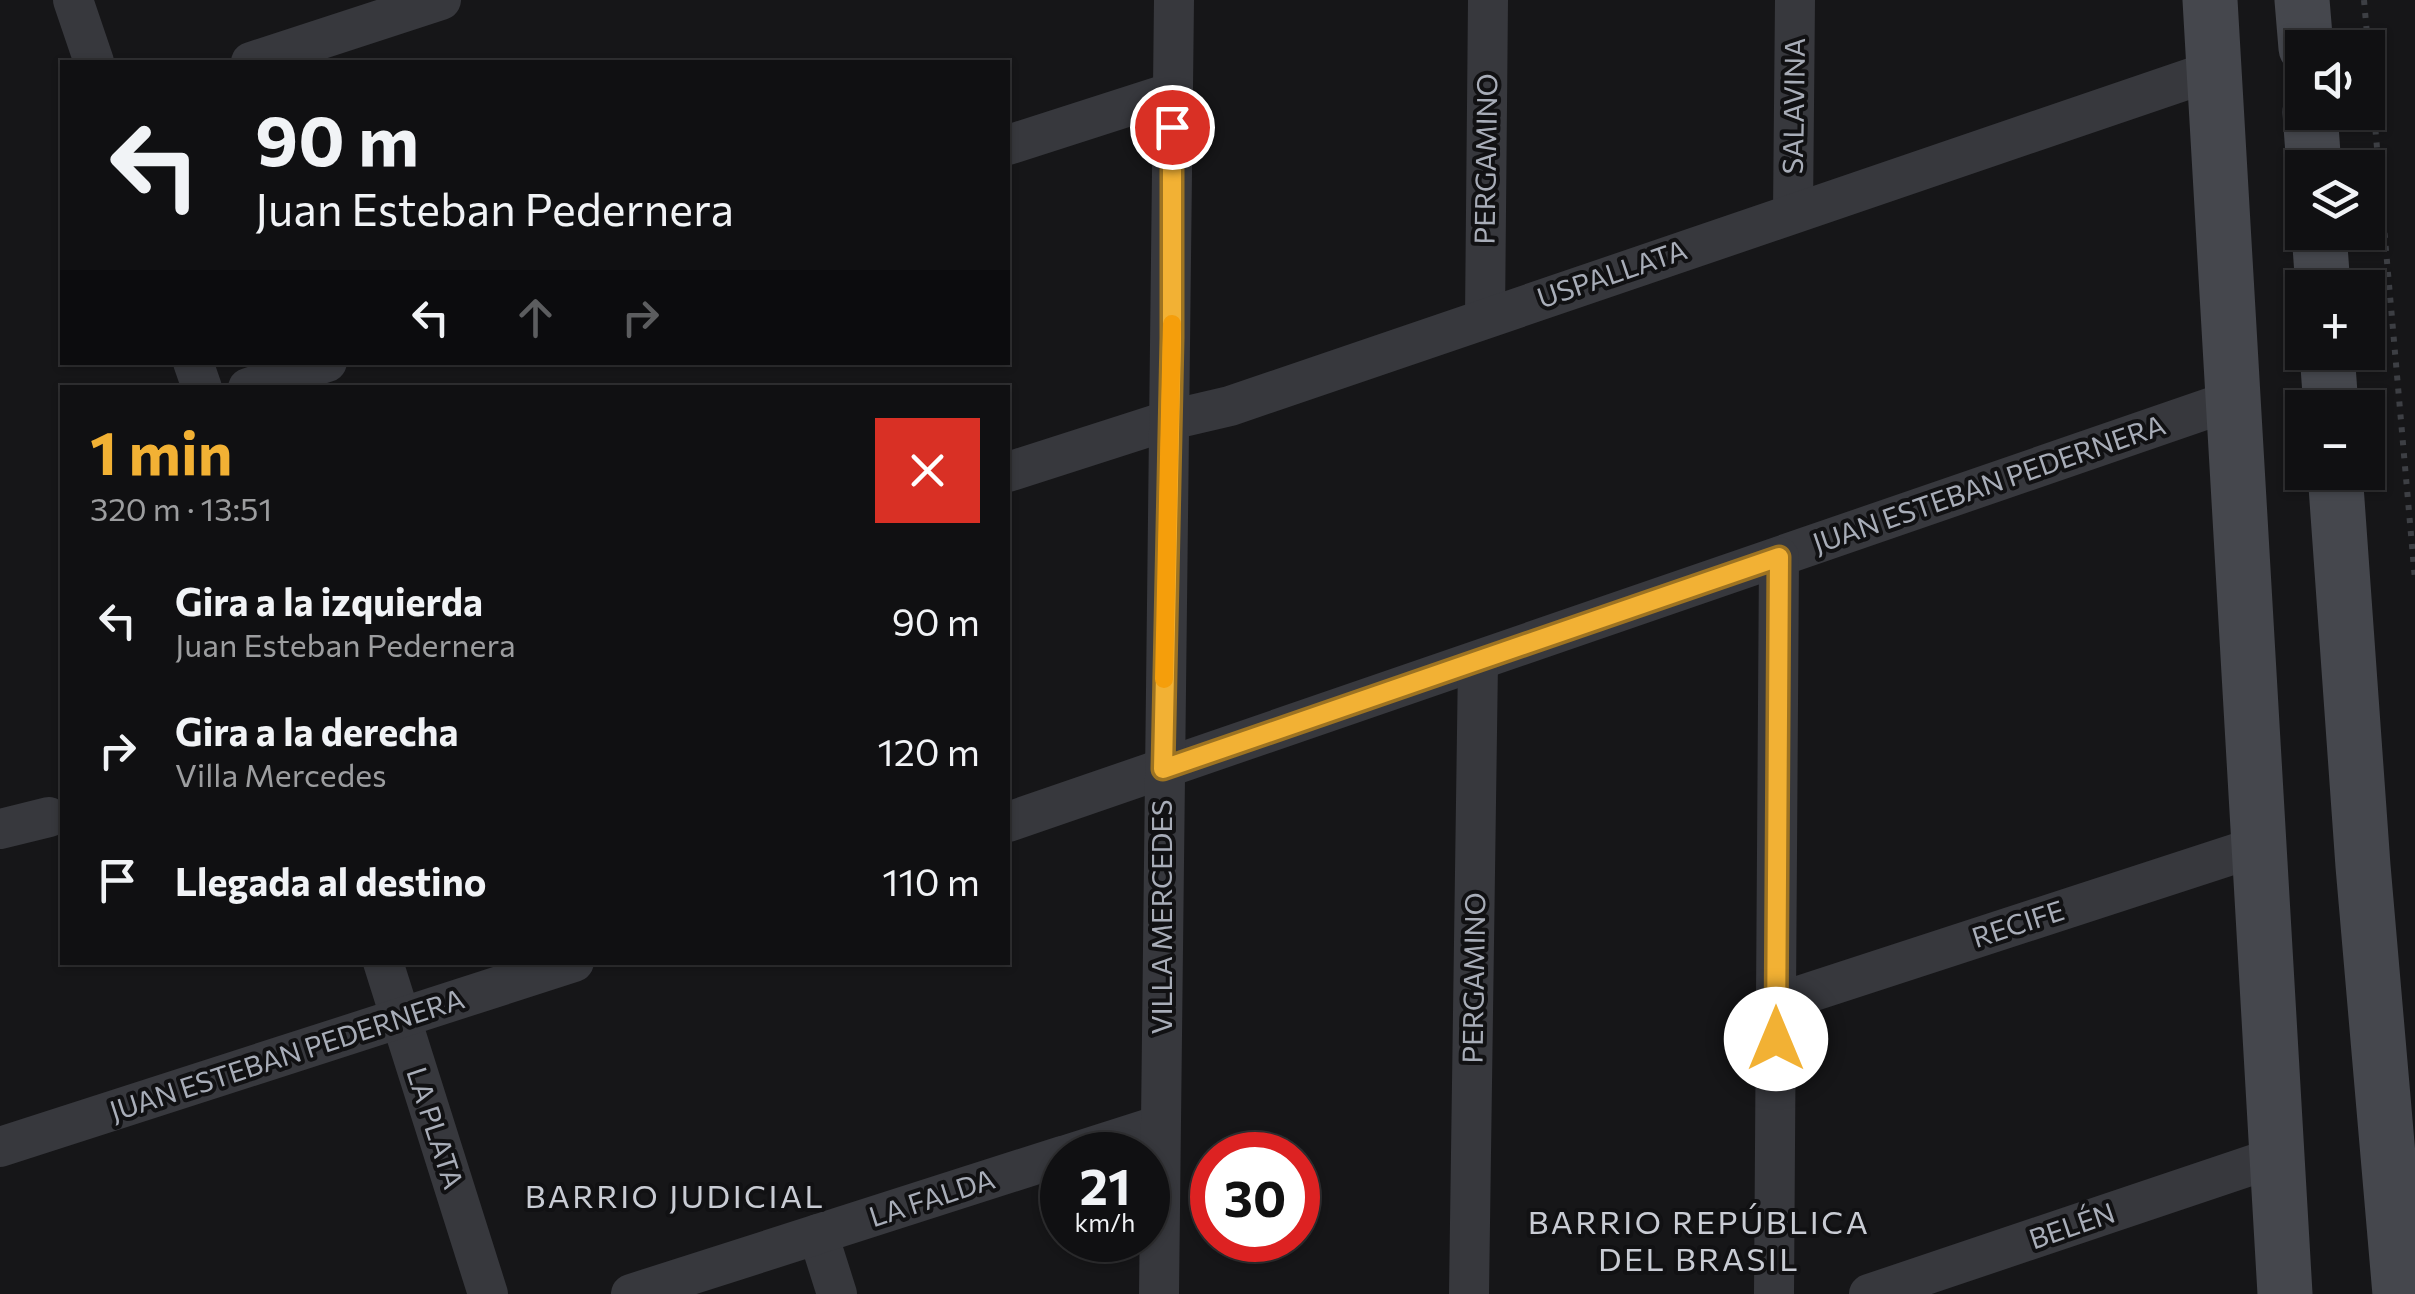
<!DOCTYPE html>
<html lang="es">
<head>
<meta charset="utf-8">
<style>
	body { margin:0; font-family:Commissioner,sans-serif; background:#1e1e20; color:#f1f3f6; height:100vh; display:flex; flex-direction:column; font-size:38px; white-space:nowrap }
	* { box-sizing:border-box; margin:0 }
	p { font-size:32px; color:#9c9d9f }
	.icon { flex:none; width:55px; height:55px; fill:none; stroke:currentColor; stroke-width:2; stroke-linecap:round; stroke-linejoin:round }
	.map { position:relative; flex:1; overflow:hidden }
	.panel { position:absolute; left:60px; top:385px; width:950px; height:580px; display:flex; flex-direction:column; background:#101012; border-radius:0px; box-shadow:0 2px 8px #0004,0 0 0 2px #303032 }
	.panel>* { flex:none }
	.hud { position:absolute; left:60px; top:60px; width:950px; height:305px; border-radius:0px; box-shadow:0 2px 8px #0004,0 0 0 2px #303032; background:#101012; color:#f1f3f6; overflow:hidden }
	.tools { position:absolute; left:2285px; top:30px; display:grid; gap:20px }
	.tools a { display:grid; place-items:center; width:100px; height:100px; border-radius:0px; background:#101012; box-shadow:0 2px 8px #0004,0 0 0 2px #303032; font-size:50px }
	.speed { position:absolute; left:1040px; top:1132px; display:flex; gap:20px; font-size:50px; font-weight:700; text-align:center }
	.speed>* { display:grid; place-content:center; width:130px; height:130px; border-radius:50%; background:#101012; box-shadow:0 2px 8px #0004,0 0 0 2px #303032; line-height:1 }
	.speed small { font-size:25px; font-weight:400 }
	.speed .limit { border:15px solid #d22; background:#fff; color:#111 }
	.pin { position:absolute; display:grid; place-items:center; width:85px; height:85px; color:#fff; margin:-42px; border:5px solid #fff; border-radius:50%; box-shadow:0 2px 10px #0007 }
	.me { position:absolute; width:110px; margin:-55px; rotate:0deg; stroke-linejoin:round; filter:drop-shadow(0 0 8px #0008) }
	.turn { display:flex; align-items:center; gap:35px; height:210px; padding:0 30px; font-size:45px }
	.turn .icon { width:130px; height:130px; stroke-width:2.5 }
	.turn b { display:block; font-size:70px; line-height:85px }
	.lanes { display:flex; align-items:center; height:95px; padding:0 30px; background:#0003; justify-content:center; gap:50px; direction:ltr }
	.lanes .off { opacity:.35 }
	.round { display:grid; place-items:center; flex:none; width:105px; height:105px; border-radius:0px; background:#1e1e20 }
	.summary { display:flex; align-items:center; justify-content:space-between; height:170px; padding:0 30px }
	h1 { font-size:60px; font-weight:700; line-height:75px; color:#f2b134 }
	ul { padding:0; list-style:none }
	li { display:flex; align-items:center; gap:30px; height:130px; padding:0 30px }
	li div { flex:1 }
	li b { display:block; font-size:38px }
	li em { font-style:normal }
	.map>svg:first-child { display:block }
</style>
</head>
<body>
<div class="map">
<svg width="2415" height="1294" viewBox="0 0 2415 1294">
	<rect width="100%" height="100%" fill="#161618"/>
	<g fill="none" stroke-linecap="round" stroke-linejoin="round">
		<!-- path -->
		<path stroke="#3d3f44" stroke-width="6" stroke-dasharray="5 8" stroke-linecap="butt" d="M 2364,0 L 2415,580"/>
		<!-- minor -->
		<g stroke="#37383d" stroke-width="40">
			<path d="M 73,0 L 94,62"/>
			<path d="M 251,62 L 441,0"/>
			<path d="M 1008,145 L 1173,92"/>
			<path d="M 1793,212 L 1795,0"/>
			<path d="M 1485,318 L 1488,0"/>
			<path d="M 193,362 L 202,388"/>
			<path d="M 248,388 L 327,362"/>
			<path d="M 1008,472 L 1170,420 L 1230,406 L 2215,70"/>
			<path d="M 1008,822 L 2233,400"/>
			<path d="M 0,829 L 49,817"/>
			<path d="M 383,962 L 488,1294"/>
			<path d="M 1777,1003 L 2259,846"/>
			<path d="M 0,1147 L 574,962"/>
			<path d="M 1066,1155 L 1160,1125"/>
			<path d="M 818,1234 L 837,1294"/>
			<path d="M 631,1294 L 1062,1156"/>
			<path d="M 1159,1294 L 1174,0"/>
			<path d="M 1469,1294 L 1478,662"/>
			<path d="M 1774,1294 L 1779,557"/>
			<path d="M 1869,1294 L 2276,1157"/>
		</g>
		<!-- secondary -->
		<g stroke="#45474d" stroke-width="55">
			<path d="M 2210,0 L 2285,1294"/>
			<path d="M 2302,0 L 2306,48"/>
			<path d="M 2310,112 L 2314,168"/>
			<path d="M 2319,232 L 2323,288"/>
			<path d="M 2327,352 L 2331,408"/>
			<path d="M 2335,472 L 2363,866 L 2400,1294"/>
		</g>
	</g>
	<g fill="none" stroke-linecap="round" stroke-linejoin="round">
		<!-- route casing -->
		<g stroke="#9d7322" stroke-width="25">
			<path id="route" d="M 1172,127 L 1172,338 L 1163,769 L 1779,557 L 1776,1039"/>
		</g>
		<!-- route -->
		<use href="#route" stroke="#f2b134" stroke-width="18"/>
		<!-- slow -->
		<path stroke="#f59e0b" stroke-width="18" d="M 1164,679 L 1172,324"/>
	</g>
	<g text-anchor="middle" stroke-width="8" stroke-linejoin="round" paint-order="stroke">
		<!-- street labels -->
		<g font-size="28" fill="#a8adb8" stroke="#111113">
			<text transform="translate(1794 106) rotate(-89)" y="10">SALAVINA</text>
			<text transform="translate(1486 159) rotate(-89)" y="10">PERGAMINO</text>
			<text transform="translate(1612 274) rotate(-19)" y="10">USPALLATA</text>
			<text transform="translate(1989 484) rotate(-19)" y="10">JUAN ESTEBAN PEDERNERA</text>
			<text transform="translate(1162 917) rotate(-90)" y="10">VILLA MERCEDES</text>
			<text transform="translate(2018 924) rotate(-18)" y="10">RECIFE</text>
			<text transform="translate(1474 978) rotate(-89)" y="10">PERGAMINO</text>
			<text transform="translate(287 1055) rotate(-18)" y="10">JUAN ESTEBAN PEDERNERA</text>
			<text transform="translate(435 1128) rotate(72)" y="10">LA PLATA</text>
			<text transform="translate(932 1198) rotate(-18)" y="10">LA FALDA</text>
			<text transform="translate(2072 1226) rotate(-19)" y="10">BELÉN</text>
		</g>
		<!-- quarter labels -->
		<g font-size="32" letter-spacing="2.5" fill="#c9ccd4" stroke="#111113">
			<text x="675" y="1208">BARRIO JUDICIAL</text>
			<text x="1699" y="1234">BARRIO REPÚBLICA<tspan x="1699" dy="37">DEL BRASIL</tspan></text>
		</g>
	</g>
</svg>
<div class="tools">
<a><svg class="icon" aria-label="sound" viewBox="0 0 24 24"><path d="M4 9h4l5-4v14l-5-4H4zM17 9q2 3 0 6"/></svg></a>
<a><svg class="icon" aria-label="layers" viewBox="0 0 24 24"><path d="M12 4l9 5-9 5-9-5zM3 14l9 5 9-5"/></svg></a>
<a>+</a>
<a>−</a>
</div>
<div class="speed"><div>21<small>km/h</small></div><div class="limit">30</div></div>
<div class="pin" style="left:1172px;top:127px;background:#d93025"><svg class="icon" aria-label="arrive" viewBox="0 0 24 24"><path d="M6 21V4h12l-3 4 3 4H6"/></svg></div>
<svg class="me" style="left:1776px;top:1039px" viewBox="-20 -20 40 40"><circle r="19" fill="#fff"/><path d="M0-13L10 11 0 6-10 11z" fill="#f2b134"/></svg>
<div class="hud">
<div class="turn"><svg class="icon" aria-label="left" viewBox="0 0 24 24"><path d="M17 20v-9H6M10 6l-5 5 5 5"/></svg><div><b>90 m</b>Juan Esteban Pedernera</div></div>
<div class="lanes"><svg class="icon" aria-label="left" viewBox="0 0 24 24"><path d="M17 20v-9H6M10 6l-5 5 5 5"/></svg><svg class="icon off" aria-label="ahead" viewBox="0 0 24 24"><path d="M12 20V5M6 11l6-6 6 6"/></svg><svg class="icon off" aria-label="right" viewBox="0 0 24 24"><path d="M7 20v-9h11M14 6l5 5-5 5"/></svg></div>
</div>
<section class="panel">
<div class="summary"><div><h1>1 min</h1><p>320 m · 13:51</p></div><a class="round" style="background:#d93025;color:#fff"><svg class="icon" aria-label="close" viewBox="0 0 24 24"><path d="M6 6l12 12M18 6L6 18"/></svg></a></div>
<ul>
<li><svg class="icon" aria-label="left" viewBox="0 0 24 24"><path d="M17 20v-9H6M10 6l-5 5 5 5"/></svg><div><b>Gira a la izquierda</b><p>Juan Esteban Pedernera</p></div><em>90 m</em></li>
<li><svg class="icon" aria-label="right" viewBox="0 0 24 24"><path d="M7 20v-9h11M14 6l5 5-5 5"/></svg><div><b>Gira a la derecha</b><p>Villa Mercedes</p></div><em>120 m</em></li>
<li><svg class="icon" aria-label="arrive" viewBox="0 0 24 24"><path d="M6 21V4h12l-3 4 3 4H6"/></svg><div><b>Llegada al destino</b></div><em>110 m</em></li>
</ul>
</section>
</div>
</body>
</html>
